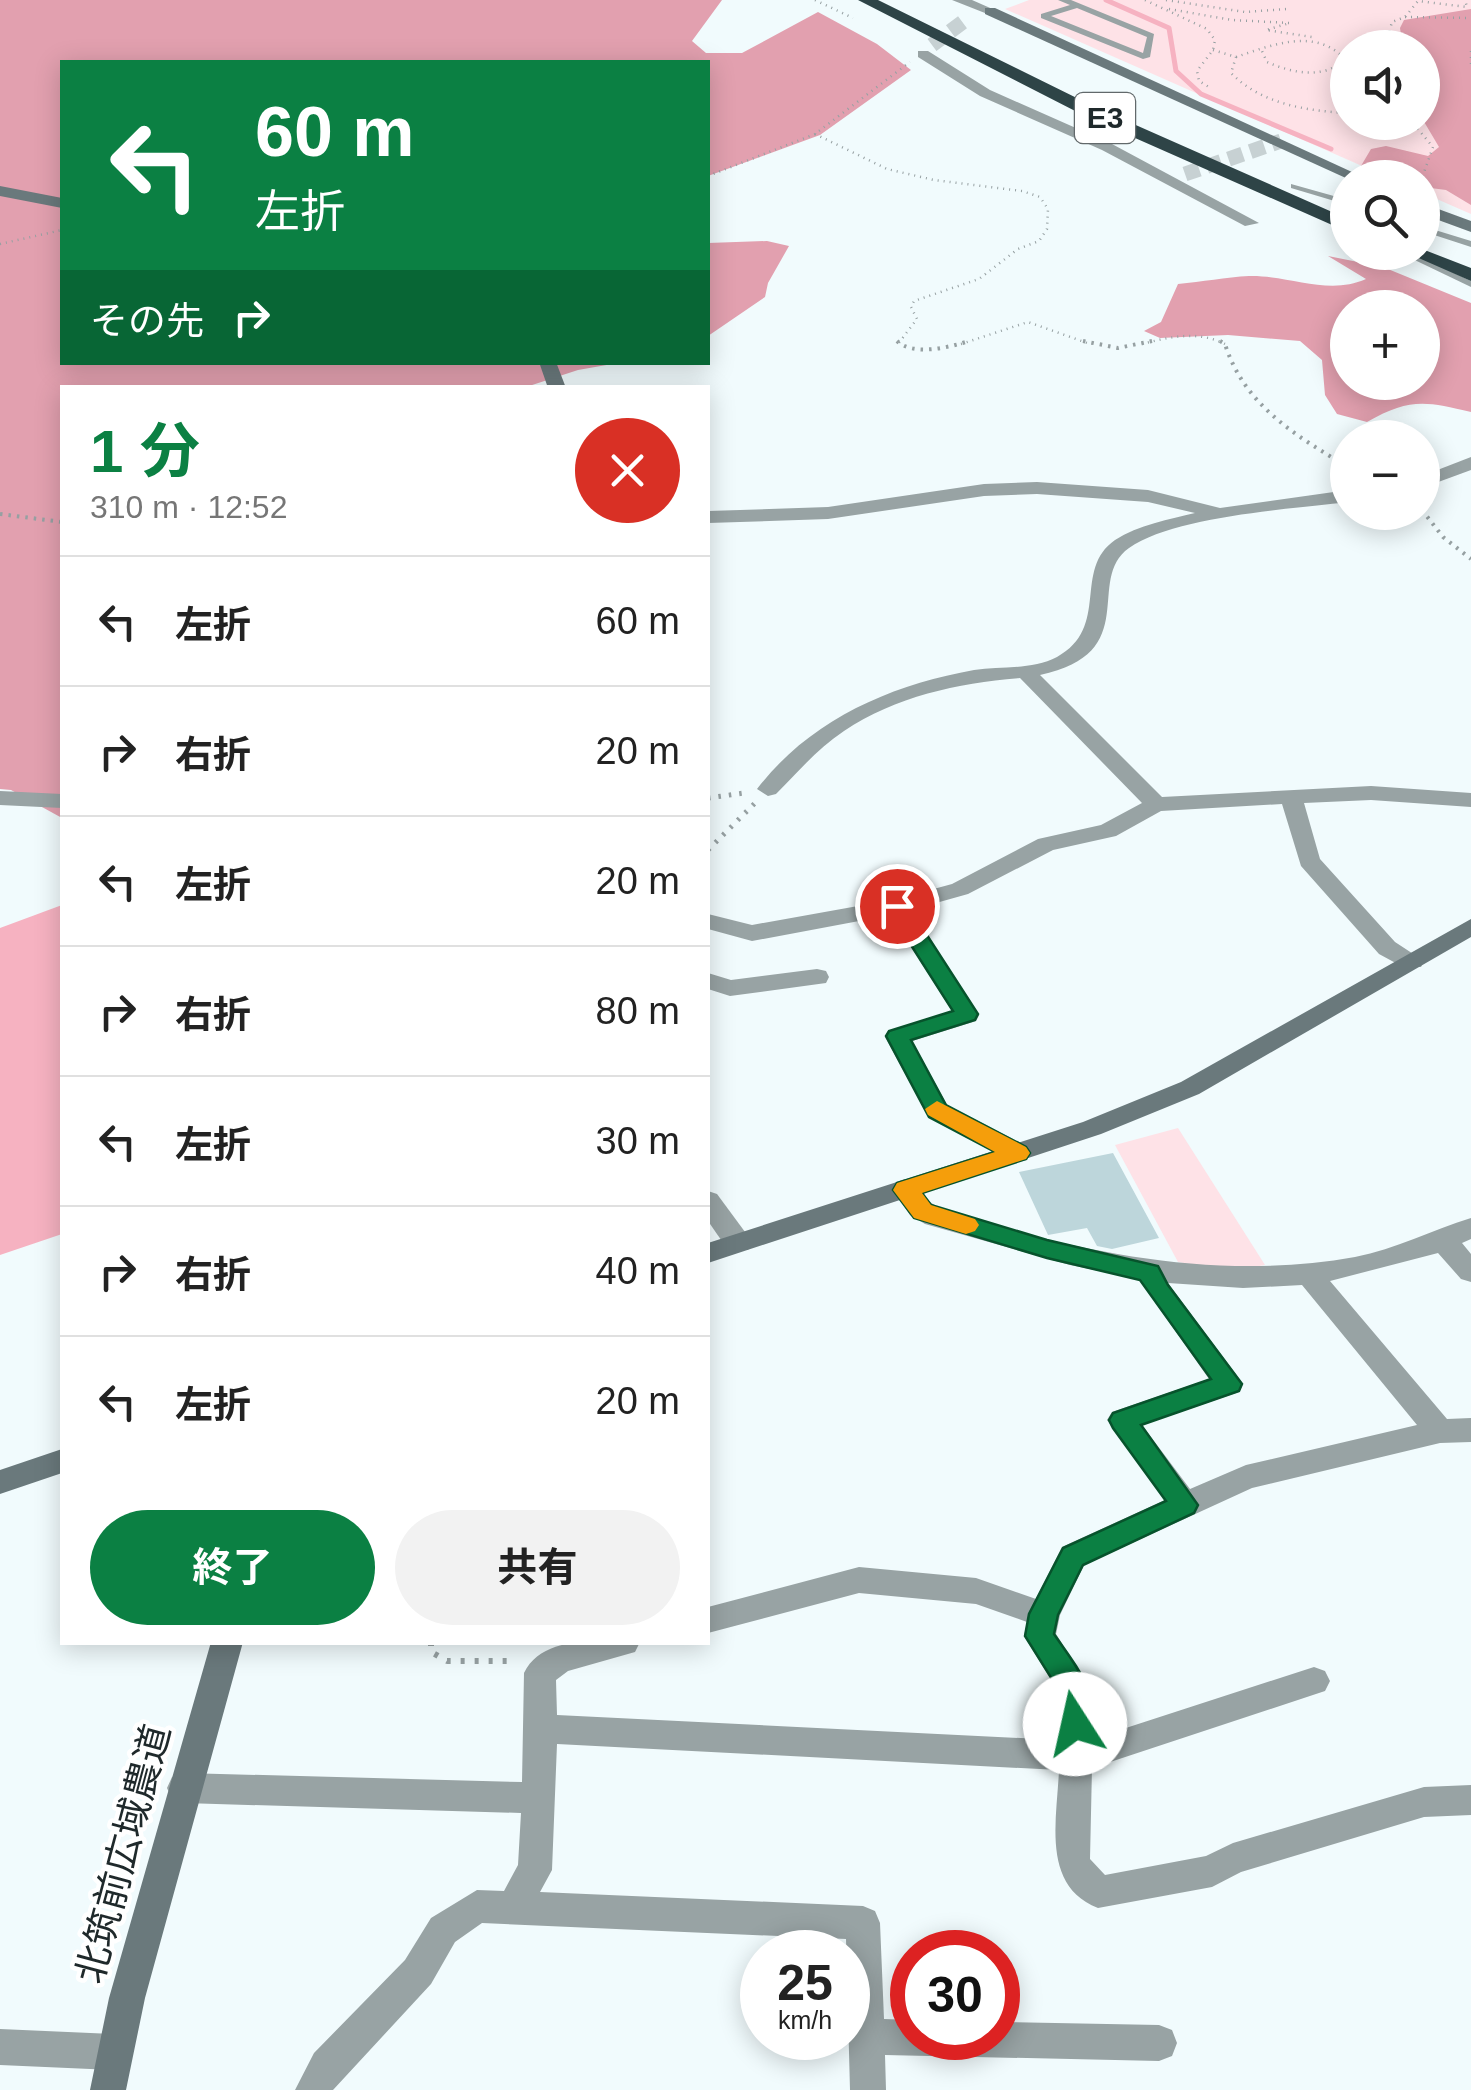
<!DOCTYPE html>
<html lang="ja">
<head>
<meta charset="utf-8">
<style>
	body { margin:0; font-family:Arial,"Noto Sans JP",sans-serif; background:#f2f2f2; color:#222; height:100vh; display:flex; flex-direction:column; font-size:38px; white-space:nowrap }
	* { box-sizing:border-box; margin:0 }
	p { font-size:32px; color:#767676 }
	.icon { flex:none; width:55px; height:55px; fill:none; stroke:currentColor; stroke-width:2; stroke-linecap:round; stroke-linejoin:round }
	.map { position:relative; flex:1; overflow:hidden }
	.sheet { position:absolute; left:60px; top:385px; width:650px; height:1260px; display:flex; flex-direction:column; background:#fff; border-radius:0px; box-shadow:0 5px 25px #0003 }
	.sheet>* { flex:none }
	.top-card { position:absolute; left:60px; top:60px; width:650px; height:305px; border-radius:0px; box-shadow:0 5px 25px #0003; background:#0b8043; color:#fff; overflow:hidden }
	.fabs { position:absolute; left:1330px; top:30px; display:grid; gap:20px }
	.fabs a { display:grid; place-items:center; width:110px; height:110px; border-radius:50%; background:#fff; box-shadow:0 5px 25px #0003; font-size:50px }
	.speed { position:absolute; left:740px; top:1930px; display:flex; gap:20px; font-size:50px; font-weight:700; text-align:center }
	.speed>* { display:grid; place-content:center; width:130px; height:130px; border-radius:50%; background:#fff; box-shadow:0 5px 25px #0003; line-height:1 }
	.speed small { font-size:25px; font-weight:400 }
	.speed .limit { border:15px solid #d22; background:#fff; color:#111 }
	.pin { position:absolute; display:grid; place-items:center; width:85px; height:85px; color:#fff; margin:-42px; border:5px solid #fff; border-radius:50%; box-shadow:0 2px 10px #0007 }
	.me { position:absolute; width:110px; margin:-55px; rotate:350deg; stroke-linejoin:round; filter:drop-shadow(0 0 8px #0008) }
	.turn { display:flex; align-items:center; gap:35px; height:210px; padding:0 30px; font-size:45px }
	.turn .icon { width:130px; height:130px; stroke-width:2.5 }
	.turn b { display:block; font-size:70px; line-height:85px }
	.then { display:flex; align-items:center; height:95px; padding:0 30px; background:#0003; gap:20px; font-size:38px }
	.round { display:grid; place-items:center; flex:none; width:105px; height:105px; border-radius:52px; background:#f2f2f2 }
	.headline { display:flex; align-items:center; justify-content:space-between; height:170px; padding:0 30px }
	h1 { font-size:60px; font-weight:700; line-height:75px; color:#0b8043 }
	.button { display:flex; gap:20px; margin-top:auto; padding:20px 30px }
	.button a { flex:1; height:115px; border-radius:60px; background:#0b8043; color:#fff; font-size:40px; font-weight:700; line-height:115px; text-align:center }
	.button a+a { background:#f2f2f2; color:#222 }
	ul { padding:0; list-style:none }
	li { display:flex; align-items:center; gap:30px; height:130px; padding:0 30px; border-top:2px solid #e0e0e0 }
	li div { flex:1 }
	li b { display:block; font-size:38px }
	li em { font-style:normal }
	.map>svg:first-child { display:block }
</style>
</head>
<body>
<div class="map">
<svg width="1471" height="2090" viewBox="0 0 1471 2090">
	<rect width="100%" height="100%" fill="#f1fbfd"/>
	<!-- green -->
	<g fill="#fee2e7" fill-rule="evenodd">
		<path d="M 1029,0 L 1471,0 L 1471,214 L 1423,193 L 1422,178 L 1387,177 L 1005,9 ZM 1348,48 L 1422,48 L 1422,122 L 1348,122 Z"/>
		<path d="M 1178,1128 L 1265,1265 L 1232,1271 L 1178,1262 L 1115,1145 Z"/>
	</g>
	<!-- forest -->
	<g fill="#e2a0af" fill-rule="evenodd">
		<path d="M 0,0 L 722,0 L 692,41 L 706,53 L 742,53 L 818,12 L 877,44 L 911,70 L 820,135 L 708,176 L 708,62 L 62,62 L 62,362 L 618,363 L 578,370 L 523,388 L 62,388 L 62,818 L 11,790 L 0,789 Z"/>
		<path d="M 1471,9 L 1471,205 L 1446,190 L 1423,187 L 1422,178 L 1373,177 L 1358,171 L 1371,149 L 1386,146 L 1428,156 L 1439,147 L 1423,120 L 1422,48 L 1403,47 L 1400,28 L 1404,20 Z"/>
		<path d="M 767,241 L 789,246 L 768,283 L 765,297 L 708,336 L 708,243 Z"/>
		<path d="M 1328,256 L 1383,267 L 1471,303 L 1471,412 C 1425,401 1409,398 1367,422 L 1337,414 L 1325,395 L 1322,360 L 1300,341 L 1228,335 L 1160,338 L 1144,331 L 1161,322 L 1178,284 C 1202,282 1226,277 1249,276 C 1290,275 1328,296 1366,279 ZM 1348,308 L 1422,308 L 1422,382 L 1348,382 Z"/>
	</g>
	<!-- water -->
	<path fill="#f6b2c1" d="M 62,905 L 62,1234 L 0,1255 L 0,928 Z"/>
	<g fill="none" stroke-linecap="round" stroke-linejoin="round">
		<!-- stream -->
		<path stroke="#f6b2c1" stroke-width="5" d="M 1106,0 L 1169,28 L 1176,71 L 1201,94 L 1331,149"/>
	</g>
	<!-- building -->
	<path fill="#bdd6db" d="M 1113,1153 L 1159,1238 L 1112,1249 L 1097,1246 L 1087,1228 L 1048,1235 L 1019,1172 Z"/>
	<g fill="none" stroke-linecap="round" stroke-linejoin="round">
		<!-- street-tunnel -->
		<g stroke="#c7d1d3" stroke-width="15" stroke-dasharray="15 8" stroke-linecap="butt">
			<path d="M 932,45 L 967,19"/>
			<path d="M 1185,174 L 1281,141"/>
		</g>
		<!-- path-far3 -->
		<g stroke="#96a0a2" stroke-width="2.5" stroke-dasharray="1 5" stroke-linecap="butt">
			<path d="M 815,0 L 853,18"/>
			<path d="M 1145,0 L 1207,29 L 1215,40 L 1213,50 L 1197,71 L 1199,81 L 1209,87"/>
			<path d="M 1166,0 L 1245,12 L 1287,9"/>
			<path d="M 1169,9 L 1232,20 L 1290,23 L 1266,30 L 1312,37 L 1310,41"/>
			<path d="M 1405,17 L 1471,18"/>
			<path d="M 1393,48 L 1388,36 L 1392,22 L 1405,17 L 1418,1 L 1467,7 L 1465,0"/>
			<path d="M 1213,50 L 1236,57 L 1231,73 C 1261,104 1307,111 1348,113"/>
			<path d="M 1471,51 L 1471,67"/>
			<path d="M 1236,57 C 1272,45 1315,27 1345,59 C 1324,80 1292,73 1267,62 L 1261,49"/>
			<path d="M 1401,122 L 1417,128 L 1433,147 L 1422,178"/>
			<path d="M 815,134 L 887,169 L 934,180 L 1022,191 L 1040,197 L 1048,209 L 1047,229 L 1039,241 L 1018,249 L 979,279 L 914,301 L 911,307 L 917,319 L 898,344"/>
			<path d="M 708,176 L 815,134 L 910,62"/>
			<path d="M 0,244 L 62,230"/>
			<path d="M 961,344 L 1028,322 L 1090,344"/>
			<path d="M 1142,344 C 1170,337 1197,330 1225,344"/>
		</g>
		<!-- path-far2 -->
		<g stroke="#96a0a2" stroke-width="4" stroke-dasharray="2.5 6" stroke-linecap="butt">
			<path d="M 897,341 C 913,356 947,348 969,341"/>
			<path d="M 1083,341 L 1118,348 L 1152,341"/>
			<path d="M 1220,341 L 1225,344 C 1244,405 1296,436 1348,467"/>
			<path d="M 1422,510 L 1443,537 L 1471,559"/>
			<path d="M 0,514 L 62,522"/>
		</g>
		<!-- path-far1 -->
		<g stroke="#96a0a2" stroke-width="5" stroke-dasharray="2.5 8" stroke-linecap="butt">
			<path d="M 708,798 L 744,793"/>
			<path d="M 708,850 L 756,802"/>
		</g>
		<!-- path -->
		<path stroke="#96a0a2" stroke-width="6" stroke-dasharray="4 10" stroke-linecap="butt" d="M 431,1642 L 431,1652 L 447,1661 L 516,1661"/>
		<!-- lane -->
		<g fill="#98a3a4" fill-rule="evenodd">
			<path d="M 1058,0 L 1071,0 L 1154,34 L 1150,57 L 1143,59 L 1041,18 L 1041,14 L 1070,5 ZM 1077,8 L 1147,37 L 1143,53 L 1051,16 Z"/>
			<path d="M 1291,184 L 1348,200 L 1348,205 L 1291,188 Z"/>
			<path d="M 1422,226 L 1471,241 L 1471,247 L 1422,231 Z"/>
			<path d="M 1398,252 L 1410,252 L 1471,281 L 1471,287 Z"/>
		</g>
		<!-- street -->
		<g fill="#98a3a4" fill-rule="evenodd">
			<path d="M 952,0 L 972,0 L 997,11 L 990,15 Z"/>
			<path d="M 918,51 L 928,51 L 990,90 L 1112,144 L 1259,223 L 1245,226 L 1102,150 L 980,96 L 918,57 Z"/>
			<path d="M 1471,457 L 1471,470 L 1422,488 L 1422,476 Z"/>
			<path d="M 1037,482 L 1148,490 L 1220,508 L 1348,490 L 1348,502 C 1291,509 1174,516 1129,548 C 1084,580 1144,653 1040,675 L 1162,797 L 1371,786 L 1471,793 L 1471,807 L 1371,800 L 1304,803 L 1320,859 L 1395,942 L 1424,961 L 1421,967 L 1403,967 L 1379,954 L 1301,866 L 1282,804 L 1161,811 L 1116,836 L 1053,850 L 968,894 L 911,910 L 979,1015 L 976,1021 L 912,1041 L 947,1105 L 1027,1146 L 1031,1153 L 1027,1160 L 1018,1162 L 929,1117 L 885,1037 L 888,1031 L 952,1011 L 891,915 L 752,941 L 708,929 L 708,914 L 752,925 L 897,899 L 952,884 L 1038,839 L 1101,825 L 1142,803 L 1020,678 C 959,683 896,696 844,731 C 818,748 798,772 776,794 L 768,796 L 757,789 C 810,720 890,685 974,670 C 1001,666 1032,670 1057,657 C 1111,627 1072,570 1115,540 C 1138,525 1170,519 1195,513 L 1148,502 L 1037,494 L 984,496 L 828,519 L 708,523 L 708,511 L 828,507 L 984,484 Z"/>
			<path d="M 0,791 L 62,794 L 62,808 L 0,805 Z"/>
			<path d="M 817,969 L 826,971 L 829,977 L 826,983 L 730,996 L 708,989 L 708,973 L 731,980 Z"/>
			<path d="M 905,1179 C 919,1184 921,1196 933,1204 C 941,1210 952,1213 961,1216 C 1089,1254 1221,1281 1355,1257 C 1396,1249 1432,1230 1471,1218 L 1471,1239 L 1462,1243 L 1471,1254 L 1471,1282 L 1461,1279 L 1438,1253 L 1330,1281 L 1447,1419 L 1471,1418 L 1471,1442 L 1440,1443 L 1252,1488 L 1084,1565 L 1060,1615 L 1056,1634 L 1093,1693 L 1092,1739 L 1314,1667 L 1325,1671 L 1330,1681 L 1325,1691 L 1092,1768 L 1090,1859 L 1105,1875 L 1206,1856 L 1233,1843 L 1424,1787 L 1471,1785 L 1471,1815 L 1424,1817 L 1241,1872 L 1212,1887 L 1098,1908 C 1041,1886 1057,1819 1059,1770 L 557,1744 L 552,1870 L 540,1892 L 863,1906 L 875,1911 L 880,1923 L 884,2019 L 912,2020 L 912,2038 L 998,2038 L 998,2022 L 1159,2025 L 1172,2030 L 1177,2043 L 1172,2056 L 1159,2061 L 885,2055 L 886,2090 L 850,2090 L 846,1939 L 482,1923 L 455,1942 L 431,1984 L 333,2090 L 295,2090 L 314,2053 L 405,1960 L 431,1918 L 477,1890 L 504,1891 L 518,1865 L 521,1813 L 184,1803 L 172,1799 L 167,1788 L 172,1777 L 184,1773 L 522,1782 L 524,1673 C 543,1633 603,1642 640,1642 L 635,1652 L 568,1671 L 556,1680 L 557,1715 L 1059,1740 L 1061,1696 L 1024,1636 L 1027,1622 L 976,1604 L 859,1593 L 708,1633 L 708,1607 L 859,1567 L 976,1578 L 1036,1599 L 1062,1547 L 1165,1500 L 1107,1420 L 1112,1412 L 1209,1379 L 1139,1279 L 1070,1265 L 925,1224 L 910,1215 L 892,1189 L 896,1182 ZM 1168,1283 L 1243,1288 L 1302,1285 L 1417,1425 L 1246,1465 L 1190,1489 L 1142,1425 L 1239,1392 L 1243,1384 Z"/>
			<path d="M 708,1191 L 717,1194 L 748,1236 L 752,1243 L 748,1250 L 728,1250 L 708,1221 Z"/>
			<path d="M 0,2029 L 113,2034 L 126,2039 L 131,2052 L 126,2065 L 113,2070 L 0,2065 Z"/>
		</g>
		<!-- secondary -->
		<g fill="#6a797c" fill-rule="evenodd">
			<path d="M 985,8 L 995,8 L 1365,178 L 1348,179 L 985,14 Z"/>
			<path d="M 0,186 L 62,198 L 62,208 L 0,196 Z"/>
			<path d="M 1422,203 L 1471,221 L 1471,232 L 1422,214 Z"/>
			<path d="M 539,362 L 556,362 L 566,388 L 548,388 Z"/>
			<path d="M 1471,919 L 1471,937 L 1199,1094 L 1101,1134 L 708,1263 L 708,1243 L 1083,1122 L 1181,1082 Z"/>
			<path d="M 62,1449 L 62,1473 L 0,1494 L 0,1470 Z"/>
			<path d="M 211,1642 L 243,1642 L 145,1998 L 126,2090 L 90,2090 L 109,1998 Z"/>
		</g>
		<!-- highway -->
		<g fill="#2e4447" fill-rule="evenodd">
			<path d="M 858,0 L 878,0 L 1095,107 L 1348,219 L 1348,232 L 1083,115 Z"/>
			<path d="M 1422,249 L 1471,268 L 1471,281 L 1405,252 L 1422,252 Z"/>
		</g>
	</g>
	<!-- route -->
	<path fill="#0b8043" stroke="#07532c" stroke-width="2.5" d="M 897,899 L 905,901 L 978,1014 L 975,1020 L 911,1040 L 946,1105 L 1026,1147 L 1030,1153 L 1026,1159 L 922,1193 L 931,1205 L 1047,1240 L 1158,1266 L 1168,1285 L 1242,1384 L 1239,1391 L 1141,1425 L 1198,1505 L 1194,1513 L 1083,1565 L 1058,1615 L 1054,1634 C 1075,1665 1103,1695 1085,1734 L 1075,1738 L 1064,1734 L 1060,1724 L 1062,1695 L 1025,1636 L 1029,1614 L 1063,1548 L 1166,1501 L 1113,1428 L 1109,1420 L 1113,1413 L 1211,1379 L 1140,1280 L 1047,1258 L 914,1218 L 893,1190 L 897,1183 L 995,1152 L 929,1117 L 886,1036 L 889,1031 L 953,1011 L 886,906 Z"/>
	<!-- slow -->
	<path fill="#f59e0b" d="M 937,1101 L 1026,1147 L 1030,1153 L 1026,1159 L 922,1193 L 931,1205 L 975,1219 L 979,1225 L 975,1231 L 966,1234 L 914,1218 L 893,1190 L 897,1183 L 995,1152 L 928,1115 L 925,1109 Z"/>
	<g text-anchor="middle" stroke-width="9" stroke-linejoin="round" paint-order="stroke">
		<!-- shield labels -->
		<rect fill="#fff" stroke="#62696b" stroke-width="2.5" x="1075" y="93" width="60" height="50" rx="8"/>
		<g font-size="30" font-weight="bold" fill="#1f292b">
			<text x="1105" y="128">E3</text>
		</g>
		<!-- near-street labels -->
		<g font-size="38" fill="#1f292b" stroke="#fff">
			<text transform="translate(123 1854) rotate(-75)" y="13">北筑前広域農道</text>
		</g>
	</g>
</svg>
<div class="fabs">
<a><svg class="icon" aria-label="sound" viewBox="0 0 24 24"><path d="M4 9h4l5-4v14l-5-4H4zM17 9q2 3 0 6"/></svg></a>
<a><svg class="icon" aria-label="search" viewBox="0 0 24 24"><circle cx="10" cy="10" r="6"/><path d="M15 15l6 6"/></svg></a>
<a>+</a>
<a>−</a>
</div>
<div class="speed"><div>25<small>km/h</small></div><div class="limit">30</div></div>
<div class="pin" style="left:897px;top:906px;background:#d93025"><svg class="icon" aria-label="arrive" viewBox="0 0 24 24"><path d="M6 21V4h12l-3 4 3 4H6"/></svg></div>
<svg class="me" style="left:1075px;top:1724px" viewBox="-20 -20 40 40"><circle r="19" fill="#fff"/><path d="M0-13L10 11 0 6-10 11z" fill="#0b8043"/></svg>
<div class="top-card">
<div class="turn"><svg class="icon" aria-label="left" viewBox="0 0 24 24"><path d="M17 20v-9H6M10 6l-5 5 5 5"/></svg><div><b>60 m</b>左折</div></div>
<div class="then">その先<svg class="icon" aria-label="right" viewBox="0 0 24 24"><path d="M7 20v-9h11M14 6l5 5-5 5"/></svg></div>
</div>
<section class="sheet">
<div class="headline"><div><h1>1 分</h1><p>310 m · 12:52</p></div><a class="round" style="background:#d93025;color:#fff"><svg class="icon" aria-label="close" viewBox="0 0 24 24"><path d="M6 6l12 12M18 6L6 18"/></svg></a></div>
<ul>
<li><svg class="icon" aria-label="left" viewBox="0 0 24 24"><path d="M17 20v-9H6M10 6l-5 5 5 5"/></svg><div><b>左折</b></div><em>60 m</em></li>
<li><svg class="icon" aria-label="right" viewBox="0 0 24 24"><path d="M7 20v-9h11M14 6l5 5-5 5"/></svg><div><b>右折</b></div><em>20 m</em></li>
<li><svg class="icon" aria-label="left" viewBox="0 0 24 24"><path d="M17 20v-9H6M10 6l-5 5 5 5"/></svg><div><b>左折</b></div><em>20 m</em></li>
<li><svg class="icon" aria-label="right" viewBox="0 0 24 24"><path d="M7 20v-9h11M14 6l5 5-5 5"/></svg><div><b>右折</b></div><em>80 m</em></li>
<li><svg class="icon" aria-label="left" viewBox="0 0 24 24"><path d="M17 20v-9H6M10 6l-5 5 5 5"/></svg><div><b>左折</b></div><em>30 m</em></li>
<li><svg class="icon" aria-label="right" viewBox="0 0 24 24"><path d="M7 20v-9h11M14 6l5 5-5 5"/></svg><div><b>右折</b></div><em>40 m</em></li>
<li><svg class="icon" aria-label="left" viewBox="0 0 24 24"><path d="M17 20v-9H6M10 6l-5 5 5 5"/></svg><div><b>左折</b></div><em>20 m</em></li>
</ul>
<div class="button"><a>終了</a><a>共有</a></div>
</section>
</div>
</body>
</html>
